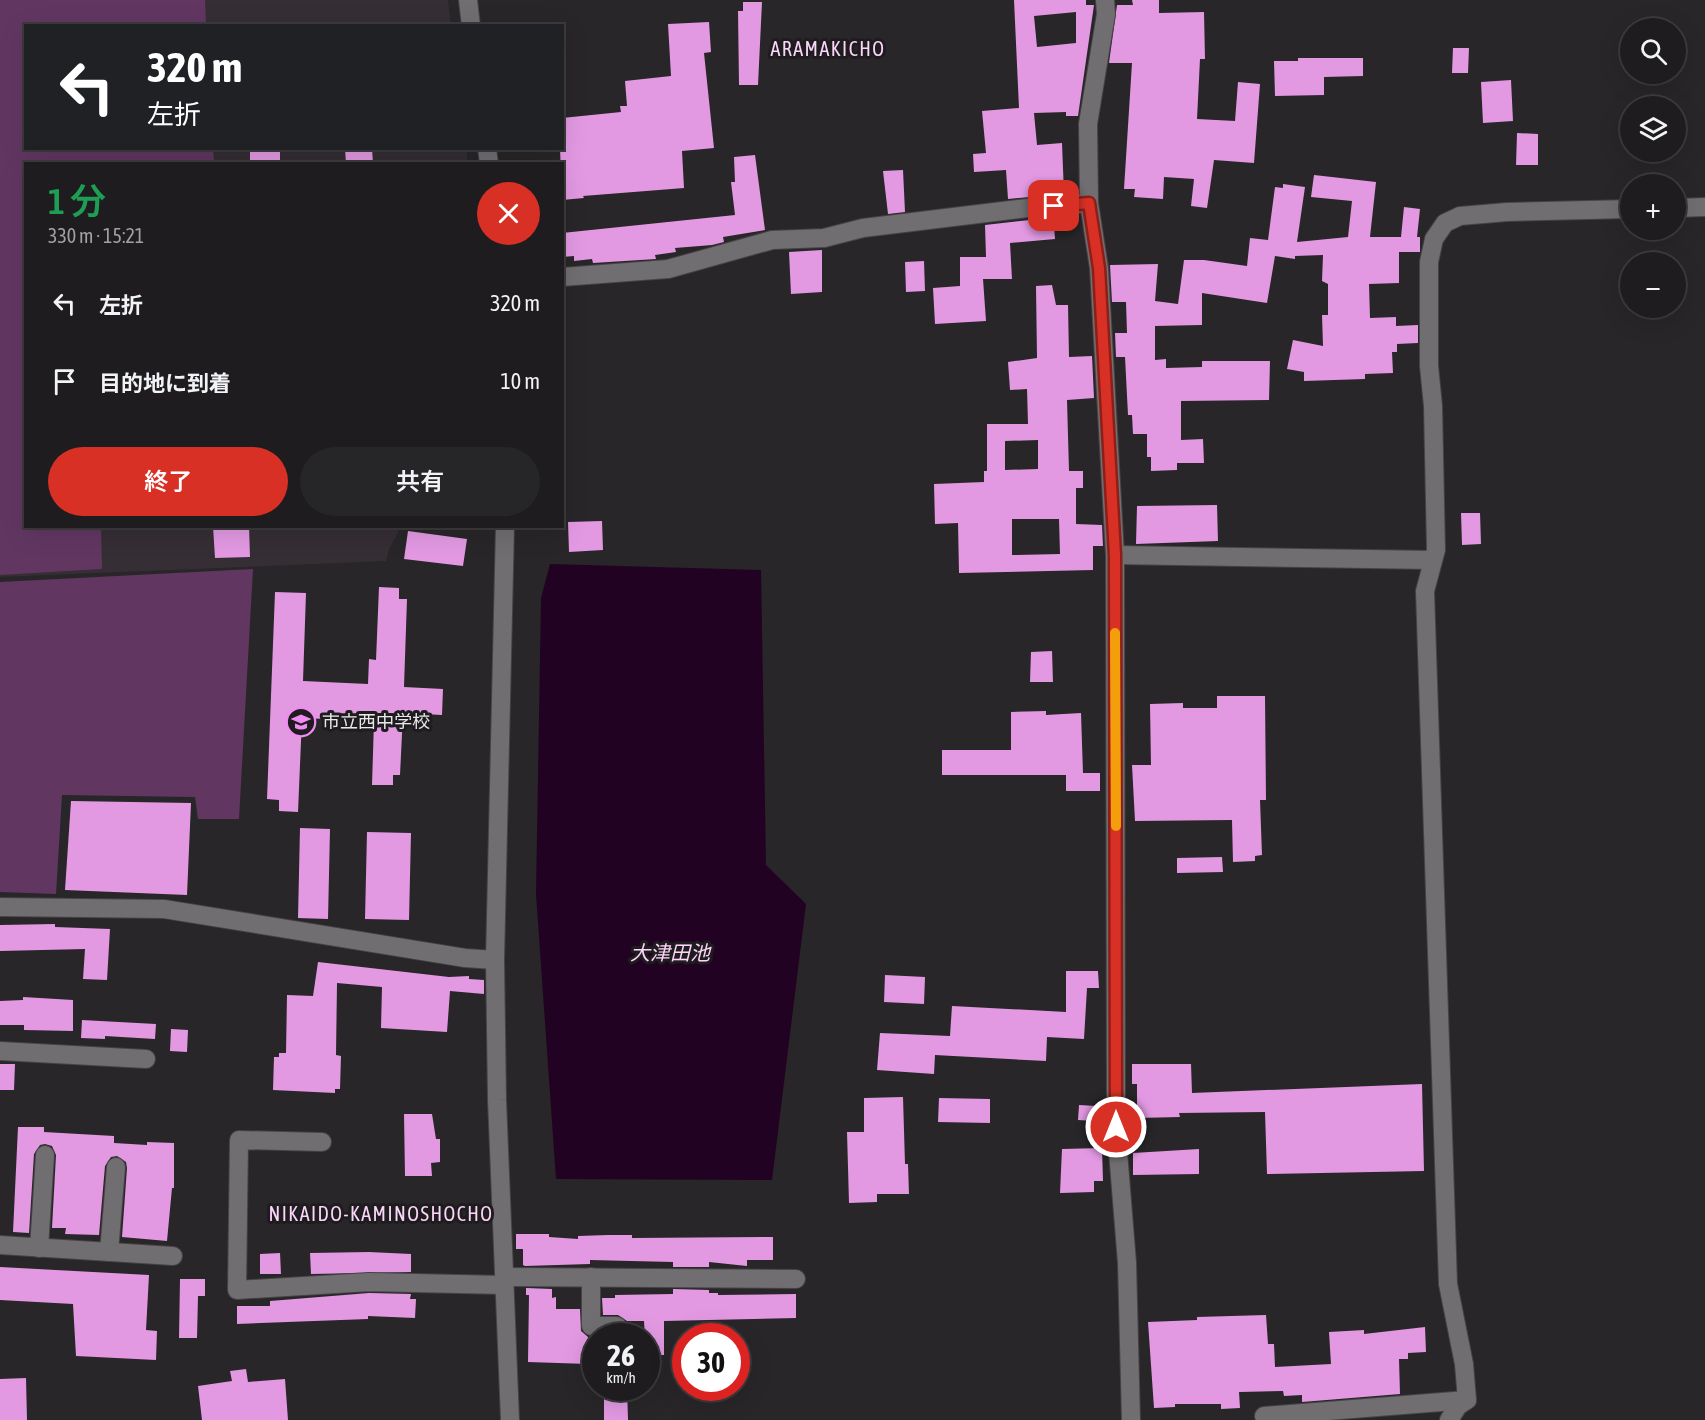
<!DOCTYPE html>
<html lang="ja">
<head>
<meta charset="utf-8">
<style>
	body { margin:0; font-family:"Asap Condensed","Noto Sans JP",sans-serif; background:#262527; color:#f1f3f6; height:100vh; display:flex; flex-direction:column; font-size:22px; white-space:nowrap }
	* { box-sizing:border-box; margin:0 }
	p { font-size:20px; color:#a1a1a4 }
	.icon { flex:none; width:33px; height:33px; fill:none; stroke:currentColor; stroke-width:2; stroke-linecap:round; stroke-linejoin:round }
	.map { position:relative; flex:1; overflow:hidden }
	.side { position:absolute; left:24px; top:162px; width:540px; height:366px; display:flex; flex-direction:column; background:#1e1c1e; border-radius:0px; box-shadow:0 6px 24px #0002,0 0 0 2px #3c3a3c }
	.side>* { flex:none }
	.banner { position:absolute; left:24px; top:24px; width:540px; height:126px; border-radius:0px; box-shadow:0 6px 24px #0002,0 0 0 2px #3c3a3c; background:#202124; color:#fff; overflow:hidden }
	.buttons { position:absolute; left:1620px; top:18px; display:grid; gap:12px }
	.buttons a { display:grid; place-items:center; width:66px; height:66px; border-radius:50%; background:#1e1c1e; box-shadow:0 6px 24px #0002,0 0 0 2px #3c3a3c; font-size:30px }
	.speed { position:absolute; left:582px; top:1323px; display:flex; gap:12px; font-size:30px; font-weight:700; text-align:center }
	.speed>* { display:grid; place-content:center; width:78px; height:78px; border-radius:50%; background:#1e1c1e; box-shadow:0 6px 24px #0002,0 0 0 2px #3c3a3c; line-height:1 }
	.speed small { font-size:15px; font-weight:400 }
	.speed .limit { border:9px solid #d22; background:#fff; color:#111 }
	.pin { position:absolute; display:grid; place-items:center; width:51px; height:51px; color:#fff; margin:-26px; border-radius:12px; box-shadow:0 3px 9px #0006 }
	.me { position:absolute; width:66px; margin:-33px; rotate:0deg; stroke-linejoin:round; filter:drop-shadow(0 0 4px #0008) }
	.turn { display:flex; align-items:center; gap:21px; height:126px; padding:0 24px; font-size:27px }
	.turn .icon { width:78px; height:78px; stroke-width:2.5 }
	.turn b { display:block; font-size:42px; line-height:51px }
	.round { display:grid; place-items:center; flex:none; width:63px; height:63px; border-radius:32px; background:#262527 }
	.headline { display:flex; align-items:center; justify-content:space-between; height:102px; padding:0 24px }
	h1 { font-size:36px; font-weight:600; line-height:45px; color:#1e9e55 }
	.button { display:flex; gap:12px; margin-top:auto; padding:12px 24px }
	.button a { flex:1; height:69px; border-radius:36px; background:#d93025; color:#fff; font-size:24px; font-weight:600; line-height:69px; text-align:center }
	.button a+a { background:#262527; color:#f1f3f6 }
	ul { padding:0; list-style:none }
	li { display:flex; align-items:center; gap:18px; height:78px; padding:0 24px }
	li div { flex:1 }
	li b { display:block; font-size:22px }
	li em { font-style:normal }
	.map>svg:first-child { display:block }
</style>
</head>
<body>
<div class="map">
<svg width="1705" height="1420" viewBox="0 0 1705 1420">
	<rect width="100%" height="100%" fill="#282628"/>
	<!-- built -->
	<path fill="#352e35" d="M 0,0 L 448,0 L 451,25 L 26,26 L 26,148 L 466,148 L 468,163 L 26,164 L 26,526 L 401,527 L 389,549 L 386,561 L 0,577 Z"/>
	<!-- green -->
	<g fill="#613762">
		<path d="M 0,0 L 205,0 L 206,25 L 26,26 L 26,148 L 213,149 L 214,163 L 26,164 L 26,526 L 101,527 L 102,569 L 0,575 Z"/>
		<path d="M 253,569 L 239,819 L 198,819 L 195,797 L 62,795 L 56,894 L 0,892 L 0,582 Z"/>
	</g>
	<!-- water -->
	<path fill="#220223" d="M 550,564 L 761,570 L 766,865 L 806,904 L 772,1180 L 556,1179 L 536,894 L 541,598 Z"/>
	<!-- building -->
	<g fill="#e299e2" fill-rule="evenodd">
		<path d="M 1014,0 L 1086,0 L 1086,5 L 1094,5 L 1078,116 L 1066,116 L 1066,112 L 1034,113 L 1037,145 L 1062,143 L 1064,194 L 1008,199 L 1006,170 L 974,172 L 973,154 L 986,153 L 982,111 L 1019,108 ZM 1076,12 L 1076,43 L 1037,47 L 1034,16 Z"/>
		<path d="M 1132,0 L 1159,0 L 1159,13 L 1204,12 L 1205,59 L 1200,59 L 1197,119 L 1235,121 L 1238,82 L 1260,84 L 1254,163 L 1214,160 L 1207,208 L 1191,206 L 1194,179 L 1164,177 L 1163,199 L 1134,197 L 1135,189 L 1124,189 L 1132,63 L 1109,63 L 1117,5 L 1133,5 Z"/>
		<path d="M 743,2 L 762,2 L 758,85 L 739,85 L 738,11 L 743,11 Z"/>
		<path d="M 709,22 L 711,52 L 704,53 L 714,148 L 682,151 L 684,188 L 583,196 L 584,198 L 562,200 L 560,148 L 562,148 L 562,118 L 621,112 L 620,106 L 627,106 L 625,81 L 671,76 L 668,24 Z"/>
		<path d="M 1453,48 L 1469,48 L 1468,73 L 1452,73 Z"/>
		<path d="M 1298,58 L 1363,58 L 1363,76 L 1324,77 L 1324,95 L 1275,96 L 1274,61 L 1298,61 Z"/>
		<path d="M 1511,80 L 1513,121 L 1483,123 L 1481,82 Z"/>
		<path d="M 1517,133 L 1538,134 L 1538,165 L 1516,165 Z"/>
		<rect x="250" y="148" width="30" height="16"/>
		<path d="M 345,148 L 372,148 L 373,164 L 346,164 Z"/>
		<path d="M 755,155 L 765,230 L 723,237 L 724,242 L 712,245 L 675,248 L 676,252 L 655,255 L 656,259 L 593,263 L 592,259 L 574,261 L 574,256 L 562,257 L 562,233 L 735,215 L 731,182 L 735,182 L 734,157 Z"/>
		<path d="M 903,170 L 905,212 L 888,214 L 883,171 Z"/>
		<path d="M 1314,175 L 1376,182 L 1370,237 L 1401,237 L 1404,207 L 1420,209 L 1417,237 L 1420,237 L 1420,252 L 1399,252 L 1399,283 L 1369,284 L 1370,318 L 1396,317 L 1396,326 L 1418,325 L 1418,343 L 1397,344 L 1397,352 L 1392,352 L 1393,373 L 1365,374 L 1365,379 L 1304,381 L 1304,372 L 1287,369 L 1293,340 L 1323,346 L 1322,315 L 1328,315 L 1328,284 L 1322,281 L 1323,255 L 1295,256 L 1295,259 L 1275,256 L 1267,303 L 1202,293 L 1202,325 L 1155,326 L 1155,360 L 1166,359 L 1166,368 L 1202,367 L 1202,361 L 1270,361 L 1269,400 L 1181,401 L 1181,440 L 1203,439 L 1204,463 L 1177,463 L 1177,470 L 1151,471 L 1151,457 L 1147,457 L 1147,434 L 1133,434 L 1132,415 L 1128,415 L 1125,357 L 1116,357 L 1115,333 L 1127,333 L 1126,302 L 1112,302 L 1110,265 L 1158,264 L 1155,301 L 1178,304 L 1184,260 L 1204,260 L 1247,266 L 1250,238 L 1268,240 L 1275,187 L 1283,188 L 1283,184 L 1305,187 L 1297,242 L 1348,237 L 1352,201 L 1311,197 Z"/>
		<path d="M 1066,216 L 1066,225 L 1054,226 L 1055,239 L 1010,243 L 1012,279 L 983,279 L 986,321 L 935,324 L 933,288 L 960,286 L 960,257 L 986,257 L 985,225 Z"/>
		<path d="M 822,250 L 822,292 L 791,294 L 789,252 Z"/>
		<path d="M 924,261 L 925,291 L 906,292 L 905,262 Z"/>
		<path d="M 1052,285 L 1056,305 L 1068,305 L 1069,357 L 1092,356 L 1094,398 L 1067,400 L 1069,471 L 1083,471 L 1083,488 L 1076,488 L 1076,524 L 1102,525 L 1103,546 L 1093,546 L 1093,570 L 959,573 L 958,523 L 935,524 L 934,484 L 984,482 L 984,471 L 987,471 L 987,424 L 1028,424 L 1027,389 L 1010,390 L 1008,362 L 1037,358 L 1036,286 ZM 1038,440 L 1038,469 L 1005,470 L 1005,441 ZM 1012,519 L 1059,519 L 1060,554 L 1012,555 Z"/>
		<path d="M 1217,505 L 1218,541 L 1136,544 L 1137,506 Z"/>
		<path d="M 1461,513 L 1480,513 L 1481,544 L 1462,545 Z"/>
		<path d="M 602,521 L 603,550 L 569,552 L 568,522 Z"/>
		<path d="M 213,526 L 249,526 L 250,557 L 215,558 Z"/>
		<path d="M 408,531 L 467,539 L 463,566 L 404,559 Z"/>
		<path d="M 379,587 L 399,588 L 399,599 L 407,599 L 404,687 L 443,689 L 442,715 L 403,713 L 400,775 L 393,775 L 393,785 L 372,785 L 374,721 L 302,718 L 298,812 L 279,811 L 279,800 L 267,799 L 275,592 L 306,593 L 303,681 L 368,684 L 369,659 L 376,660 Z"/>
		<path d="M 1052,651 L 1053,682 L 1030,682 L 1031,652 Z"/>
		<path d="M 1217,696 L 1265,696 L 1266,800 L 1260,800 L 1262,855 L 1255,856 L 1255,861 L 1233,862 L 1232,820 L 1135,821 L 1132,765 L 1151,765 L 1150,704 L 1183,703 L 1183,708 L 1217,708 Z"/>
		<path d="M 1046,711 L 1046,715 L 1081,713 L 1083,773 L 1100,773 L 1100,791 L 1066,791 L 1066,775 L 942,775 L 942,750 L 1011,750 L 1011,712 Z"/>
		<path d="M 71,801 L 191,803 L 187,895 L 65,890 Z"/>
		<path d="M 300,828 L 330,829 L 328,919 L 298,918 Z"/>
		<path d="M 367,832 L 411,833 L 409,920 L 365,919 Z"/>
		<path d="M 1222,857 L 1223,872 L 1177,873 L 1177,858 Z"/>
		<path d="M 55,924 L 55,927 L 110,929 L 107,980 L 83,979 L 85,949 L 0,951 L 0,925 Z"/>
		<path d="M 318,962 L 449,977 L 469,976 L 469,979 L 484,980 L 484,994 L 450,991 L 447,1032 L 381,1028 L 382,987 L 337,983 L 336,1055 L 341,1056 L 340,1089 L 335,1089 L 335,1093 L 273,1090 L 274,1057 L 279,1057 L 279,1053 L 286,1053 L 287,995 L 313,996 Z"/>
		<path d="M 1066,971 L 1098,971 L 1099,988 L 1087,988 L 1084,1039 L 1047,1037 L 1046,1061 L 935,1055 L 934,1074 L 877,1070 L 880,1033 L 950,1036 L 952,1006 L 1066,1012 Z"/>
		<path d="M 885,975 L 925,977 L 924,1004 L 884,1002 Z"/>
		<path d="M 23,997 L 73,1000 L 73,1031 L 24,1030 L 24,1025 L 0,1025 L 0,1001 L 23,1000 Z"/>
		<path d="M 82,1020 L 156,1024 L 155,1039 L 105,1036 L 105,1039 L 81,1038 Z"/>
		<path d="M 171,1029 L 188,1030 L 187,1052 L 170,1051 Z"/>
		<path d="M 0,1064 L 15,1064 L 14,1090 L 0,1090 Z"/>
		<path d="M 1132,1064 L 1191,1064 L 1192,1093 L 1422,1084 L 1424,1171 L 1267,1174 L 1265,1112 L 1179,1113 L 1180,1117 L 1137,1118 L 1137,1084 L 1132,1084 Z"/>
		<path d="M 903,1097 L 905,1164 L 908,1164 L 909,1194 L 877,1194 L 877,1202 L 849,1203 L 847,1132 L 864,1132 L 864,1098 Z"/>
		<path d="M 939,1098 L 990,1099 L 990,1123 L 938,1122 Z"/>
		<path d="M 1079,1105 L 1096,1106 L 1094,1121 L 1078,1120 Z"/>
		<path d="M 404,1114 L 432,1114 L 436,1139 L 440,1139 L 440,1162 L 431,1163 L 432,1176 L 405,1176 Z"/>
		<path d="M 18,1127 L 44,1127 L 44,1132 L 114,1136 L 114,1143 L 147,1145 L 147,1142 L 174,1143 L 174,1188 L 172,1188 L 167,1241 L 122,1237 L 127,1168 L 126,1162 L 117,1156 L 111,1157 L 105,1166 L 99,1235 L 65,1234 L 66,1228 L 52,1228 L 56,1155 L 52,1146 L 45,1144 L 40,1145 L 34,1154 L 29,1233 L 13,1232 Z"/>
		<path d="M 1102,1148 L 1103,1181 L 1094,1181 L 1094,1192 L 1060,1193 L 1062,1149 Z"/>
		<path d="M 1199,1149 L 1199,1174 L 1133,1175 L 1133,1153 Z"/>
		<path d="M 516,1234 L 549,1234 L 549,1237 L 578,1239 L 578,1236 L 608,1235 L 632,1235 L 632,1238 L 773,1237 L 773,1260 L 747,1260 L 747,1266 L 709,1262 L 709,1267 L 673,1267 L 673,1262 L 590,1260 L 590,1264 L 525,1266 L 523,1265 L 523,1249 L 516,1249 Z"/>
		<path d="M 369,1252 L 411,1254 L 411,1272 L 311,1274 L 310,1253 Z"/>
		<path d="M 280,1253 L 281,1274 L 260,1274 L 260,1254 Z"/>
		<path d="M 0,1267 L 149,1275 L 146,1330 L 157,1331 L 156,1360 L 76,1356 L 73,1304 L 0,1300 Z"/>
		<path d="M 180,1279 L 205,1279 L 205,1296 L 198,1296 L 197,1338 L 179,1338 Z"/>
		<path d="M 526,1288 L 552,1289 L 552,1298 L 556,1297 L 556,1309 L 580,1309 L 581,1331 L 588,1337 L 588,1364 L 528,1362 L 529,1295 L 526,1295 Z"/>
		<path d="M 673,1289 L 709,1290 L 709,1293 L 718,1293 L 718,1295 L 796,1294 L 796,1318 L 664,1321 L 664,1355 L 646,1355 L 644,1321 L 627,1321 L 618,1315 L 603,1315 L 602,1298 L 615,1298 L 615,1295 L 673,1294 Z"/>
		<path d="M 369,1293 L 411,1294 L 410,1299 L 416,1299 L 415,1318 L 368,1316 L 368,1319 L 237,1324 L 237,1306 L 270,1306 L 270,1301 Z"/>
		<path d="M 1266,1315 L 1268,1344 L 1274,1344 L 1275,1367 L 1331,1364 L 1329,1332 L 1364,1330 L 1364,1334 L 1425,1327 L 1426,1352 L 1408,1353 L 1408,1359 L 1399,1359 L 1400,1394 L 1302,1402 L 1302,1395 L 1284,1396 L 1283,1391 L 1239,1392 L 1240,1408 L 1221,1409 L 1221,1404 L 1175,1404 L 1175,1407 L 1154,1408 L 1148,1322 L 1197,1320 L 1197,1317 Z"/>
		<path d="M 246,1369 L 248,1382 L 285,1379 L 288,1420 L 202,1420 L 198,1386 L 232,1381 L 230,1371 Z"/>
		<path d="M 26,1378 L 27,1420 L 0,1420 L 0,1379 Z"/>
		<path d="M 604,1388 L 627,1388 L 628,1420 L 604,1420 Z"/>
	</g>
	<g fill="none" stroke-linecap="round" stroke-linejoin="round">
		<!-- minor casing -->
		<g stroke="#454345" stroke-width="20">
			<g id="minor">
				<path d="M 468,0 L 471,26"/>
				<path d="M 1105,0 L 1106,14 L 1088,124 L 1089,203 L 1099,268 L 1115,555 L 1116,1127 L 1127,1263 L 1131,1420"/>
				<path d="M 487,148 L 489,164"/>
				<path d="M 1676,208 L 1705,207"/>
				<path d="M 562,277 L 668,269 L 772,240 L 824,238 L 863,228 L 1036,207 L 1089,203"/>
				<path d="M 505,526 L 495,960 L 497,1100 L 510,1420"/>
				<path d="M 1115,555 L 1432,560"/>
				<path d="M 0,907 L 164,909 L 465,958 L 495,960"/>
				<path d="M 0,1051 L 146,1059"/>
				<path d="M 322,1142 L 239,1140 L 237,1290 L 369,1282 L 504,1285"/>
				<path d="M 0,1245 L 173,1256"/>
				<path d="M 39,1248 L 45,1155"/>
				<path d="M 109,1252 L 116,1167"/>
				<path d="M 504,1277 L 796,1279"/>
				<path d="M 591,1277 L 591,1326 L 617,1326"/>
				<path d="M 1264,1416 L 1467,1400"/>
				<path d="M 1449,1420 L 1458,1406 L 1467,1400 L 1464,1364 L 1448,1284 L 1425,591 L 1436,550 L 1433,406 L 1429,366 L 1429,262 L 1434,239 L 1445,223 L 1460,216 L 1507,212 L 1630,209"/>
			</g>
		</g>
		<!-- minor -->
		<use href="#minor" stroke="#716e71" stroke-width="18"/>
	</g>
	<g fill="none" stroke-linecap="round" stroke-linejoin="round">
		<!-- route casing -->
		<g stroke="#8d1f18" stroke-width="15">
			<path id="route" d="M 1054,206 L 1089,203 L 1099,268 L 1115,555 L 1116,1127"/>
		</g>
		<!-- route -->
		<use href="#route" stroke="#d93025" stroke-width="10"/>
		<!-- slow -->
		<path stroke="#f59e0b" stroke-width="10" d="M 1115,633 L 1116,826"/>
	</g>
	<!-- icons -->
	<defs>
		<g id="school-ring" transform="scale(1.5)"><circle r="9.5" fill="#1f1c1f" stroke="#f28af3" stroke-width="1.5"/><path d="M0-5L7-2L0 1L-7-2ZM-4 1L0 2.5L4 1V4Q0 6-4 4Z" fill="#f28af3"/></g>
	</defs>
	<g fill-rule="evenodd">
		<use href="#school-ring" x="301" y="722"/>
	</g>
	<g text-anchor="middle" stroke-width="6" stroke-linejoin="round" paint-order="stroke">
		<!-- poi labels -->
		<g font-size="18" fill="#e9e8e9" stroke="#1f1c1f" text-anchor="start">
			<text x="322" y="728">市立西中学校</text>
		</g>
		<!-- neighbourhood labels -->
		<g font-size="20" letter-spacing="1.5" fill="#fad6f9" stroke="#1f1c1f">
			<text x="828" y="56">ARAMAKICHO</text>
			<text x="381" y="1221">NIKAIDO-KAMINOSHOCHO</text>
		</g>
		<!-- water labels -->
		<g font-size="20" font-style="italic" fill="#fbd5fa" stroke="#1f1c1f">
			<text x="670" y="960">大津田池</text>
		</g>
	</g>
</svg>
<div class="buttons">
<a><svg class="icon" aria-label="search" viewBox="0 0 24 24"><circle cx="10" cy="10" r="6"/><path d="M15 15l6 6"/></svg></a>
<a><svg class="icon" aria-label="layers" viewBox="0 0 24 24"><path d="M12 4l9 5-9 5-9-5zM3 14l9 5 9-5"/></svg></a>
<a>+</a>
<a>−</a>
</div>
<div class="speed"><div>26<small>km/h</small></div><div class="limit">30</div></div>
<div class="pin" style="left:1054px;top:206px;background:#d93025"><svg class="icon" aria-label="arrive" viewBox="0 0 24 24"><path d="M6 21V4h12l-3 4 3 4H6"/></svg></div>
<svg class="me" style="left:1116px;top:1127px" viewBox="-20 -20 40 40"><circle r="17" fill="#d93025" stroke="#fff" stroke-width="3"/><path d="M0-11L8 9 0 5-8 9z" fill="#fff"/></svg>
<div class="banner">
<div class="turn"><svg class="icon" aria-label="left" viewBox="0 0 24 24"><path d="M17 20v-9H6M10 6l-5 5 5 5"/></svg><div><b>320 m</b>左折</div></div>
</div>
<section class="side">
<div class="headline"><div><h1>1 分</h1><p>330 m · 15:21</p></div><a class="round" style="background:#d93025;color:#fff"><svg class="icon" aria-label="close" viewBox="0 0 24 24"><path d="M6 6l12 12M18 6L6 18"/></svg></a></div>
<ul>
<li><svg class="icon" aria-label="left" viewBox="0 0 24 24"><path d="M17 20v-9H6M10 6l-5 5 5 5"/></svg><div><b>左折</b></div><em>320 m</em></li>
<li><svg class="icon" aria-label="arrive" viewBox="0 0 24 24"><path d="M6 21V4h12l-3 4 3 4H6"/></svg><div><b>目的地に到着</b></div><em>10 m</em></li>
</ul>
<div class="button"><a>終了</a><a>共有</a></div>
</section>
</div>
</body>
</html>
